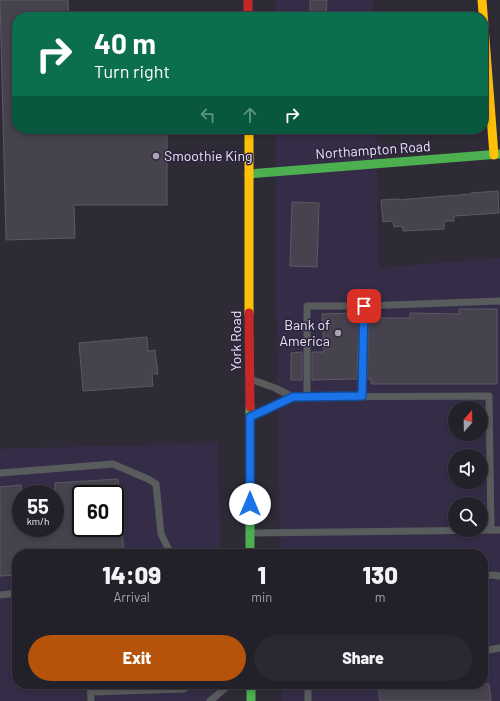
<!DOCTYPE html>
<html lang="en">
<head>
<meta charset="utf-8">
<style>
	body { margin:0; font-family:Barlow,sans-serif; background:#2a2831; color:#f1f3f6; height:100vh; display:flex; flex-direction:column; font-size:15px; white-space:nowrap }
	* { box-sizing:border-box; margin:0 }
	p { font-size:13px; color:#a2a3a8 }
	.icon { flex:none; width:22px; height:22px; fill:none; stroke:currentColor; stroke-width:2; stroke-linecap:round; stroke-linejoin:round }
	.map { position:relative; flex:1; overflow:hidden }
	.panel { position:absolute; left:12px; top:549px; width:476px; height:140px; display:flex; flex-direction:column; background:#222029; border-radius:16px; box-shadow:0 2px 6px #0003,0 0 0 1px #3f3e46 }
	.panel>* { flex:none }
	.banner { position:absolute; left:12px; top:12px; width:476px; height:122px; border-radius:16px; box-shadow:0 2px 6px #0003,0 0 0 1px #3f3e46; background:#0b6e4f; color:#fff; overflow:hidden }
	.needle { width:26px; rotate:20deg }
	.tools { position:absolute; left:448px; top:401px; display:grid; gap:8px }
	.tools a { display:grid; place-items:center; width:40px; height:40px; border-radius:50%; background:#222029; box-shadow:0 2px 6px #0003,0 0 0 1px #3f3e46; font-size:20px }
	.speed { position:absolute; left:12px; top:485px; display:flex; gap:8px; font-size:20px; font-weight:700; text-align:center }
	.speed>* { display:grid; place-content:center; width:52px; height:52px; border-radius:50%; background:#222029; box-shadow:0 2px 6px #0003,0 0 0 1px #3f3e46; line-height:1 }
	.speed small { font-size:10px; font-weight:400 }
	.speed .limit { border:2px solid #111; border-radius:6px; background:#fff; color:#111 }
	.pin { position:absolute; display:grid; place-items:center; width:34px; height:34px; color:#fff; margin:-17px; border-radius:8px; box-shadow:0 2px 6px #0006 }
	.me { position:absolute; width:44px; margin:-22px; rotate:0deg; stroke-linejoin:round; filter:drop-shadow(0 0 3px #0008) }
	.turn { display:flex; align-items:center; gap:14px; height:84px; padding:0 16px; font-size:18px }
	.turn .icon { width:52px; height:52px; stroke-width:2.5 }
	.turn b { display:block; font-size:28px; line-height:34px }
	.lanes { display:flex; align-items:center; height:38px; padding:0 16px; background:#0003; justify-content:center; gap:20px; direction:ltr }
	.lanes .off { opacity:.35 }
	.eta { display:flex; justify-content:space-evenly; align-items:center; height:68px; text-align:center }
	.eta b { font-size:24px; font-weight:800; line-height:28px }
	.cta { display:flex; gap:8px; margin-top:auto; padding:8px 16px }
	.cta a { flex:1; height:46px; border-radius:24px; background:#b45309; color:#fff; font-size:16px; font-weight:800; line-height:46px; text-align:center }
	.cta a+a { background:#2a2831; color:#f1f3f6 }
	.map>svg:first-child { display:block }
</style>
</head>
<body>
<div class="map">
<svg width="500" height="701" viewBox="0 0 500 701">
	<rect width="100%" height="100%" fill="#2e2b37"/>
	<!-- built -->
	<g fill="#352d48" fill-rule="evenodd">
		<rect x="276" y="0" width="97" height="17"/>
		<path d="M 276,129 L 376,129 L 379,268 L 500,258 L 500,701 L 282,701 L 281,684 L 483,684 L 483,554 L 280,554 L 276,275 ZM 455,408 L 481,408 L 481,434 L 455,434 ZM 455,456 L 481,456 L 481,482 L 455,482 ZM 455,504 L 481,504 L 481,530 L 455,530 Z"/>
		<path d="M 218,443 L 220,554 L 17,554 L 17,684 L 219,684 L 219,701 L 0,701 L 0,449 ZM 21,494 L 55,494 L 55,528 L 21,528 ZM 81,494 L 115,494 L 115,528 L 81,528 Z"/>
	</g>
	<!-- building -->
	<g fill="#46434e" stroke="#5c5964">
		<path d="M 0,0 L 68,0 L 69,17 L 17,17 L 17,129 L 167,129 L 167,205 L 74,205 L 75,238 L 6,240 Z"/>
		<path d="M 310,0 L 327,0 L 326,17 L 310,17 Z"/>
		<path d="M 498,191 L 499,213 L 454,216 L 454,221 L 444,221 L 444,229 L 403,231 L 402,226 L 394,227 L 393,221 L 383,222 L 381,200 L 400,199 L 400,200 L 409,199 L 471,194 L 471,193 Z"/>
		<path d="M 292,202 L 319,203 L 317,267 L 290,266 Z"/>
		<path d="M 459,309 L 497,309 L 497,384 L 371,384 L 371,379 L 367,379 L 369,318 L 410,318 L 410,313 L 459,314 Z"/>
		<path d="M 352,313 L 352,318 L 359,318 L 357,379 L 312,380 L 312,352 L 324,352 L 322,314 Z"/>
		<path d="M 147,337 L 148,351 L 155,350 L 158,374 L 152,374 L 153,386 L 83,391 L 79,343 Z"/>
		<path d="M 302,352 L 302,380 L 291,380 L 291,353 Z"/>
		<path d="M 118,479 L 120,494 L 81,494 L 81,528 L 122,528 L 124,554 L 17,554 L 17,575 L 0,576 L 0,487 L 21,485 L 21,528 L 55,528 L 55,483 Z"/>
		<path d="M 378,684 L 489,684 L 491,701 L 380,701 Z"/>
	</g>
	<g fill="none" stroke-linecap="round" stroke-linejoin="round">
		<!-- lane -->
		<g stroke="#595c5c" stroke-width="7">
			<path d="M 253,380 L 275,388 L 293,397"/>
			<path d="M 362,396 L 364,306 L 500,301"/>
			<path d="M 307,397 L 307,306 L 364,306"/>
			<path d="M 252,416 L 293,397 L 489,396 L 491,530"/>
			<path d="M 0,473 L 113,464 L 148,479 L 156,484 L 161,534 L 171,554"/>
			<path d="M 253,533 L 500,530"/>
			<path d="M 483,576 L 493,575 L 500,576"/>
			<path d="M 0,595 L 17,593"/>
			<path d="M 483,651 L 500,648"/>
			<path d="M 90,684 L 91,701"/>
			<path d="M 91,692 L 184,689 L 188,684"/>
			<path d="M 210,701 L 230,684"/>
			<path d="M 308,701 L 308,684"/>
		</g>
		<!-- fast -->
		<g stroke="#4caf50" stroke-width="9">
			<path d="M 249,174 L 500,154"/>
			<path d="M 250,407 L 250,554"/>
			<path d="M 251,684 L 251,701"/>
		</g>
		<!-- slow -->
		<g stroke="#ffc107" stroke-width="9">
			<path d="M 482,0 L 494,155"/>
			<path d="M 249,129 L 249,313"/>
		</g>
		<!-- jam -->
		<g stroke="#c62828" stroke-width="9">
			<path d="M 248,0 L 248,17"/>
			<path d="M 249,313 L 250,407"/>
		</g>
	</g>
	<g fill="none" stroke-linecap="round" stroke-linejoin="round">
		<!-- route casing -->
		<g stroke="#114b97" stroke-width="10">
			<path id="route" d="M 250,504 L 250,417 L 293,397 L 362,396 L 364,306"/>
		</g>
		<!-- route -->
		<use href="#route" stroke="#1a73e8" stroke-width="7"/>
	</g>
	<!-- markers -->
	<g fill="#a8a4b2" stroke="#2c253d" stroke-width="1.5">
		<circle cx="156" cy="156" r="4"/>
		<circle cx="338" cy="333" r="4"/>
	</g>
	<g text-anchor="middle" stroke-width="3" stroke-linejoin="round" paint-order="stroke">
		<!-- street labels -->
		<g font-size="14" fill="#e9e5f5" stroke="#2c253d">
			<text transform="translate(373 150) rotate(-4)" y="5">Northampton Road</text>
			<text transform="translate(236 341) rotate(-90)" y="5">York Road</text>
		</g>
		<!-- poi labels -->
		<g font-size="14" fill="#e9e5f5" stroke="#2c253d" text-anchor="start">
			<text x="164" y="161">Smoothie King</text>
			<text x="330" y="330" text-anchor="end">Bank of<tspan x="330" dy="16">America</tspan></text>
		</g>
	</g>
</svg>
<div class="tools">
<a><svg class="needle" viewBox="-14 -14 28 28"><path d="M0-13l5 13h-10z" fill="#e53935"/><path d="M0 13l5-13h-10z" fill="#a2a3a8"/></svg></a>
<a><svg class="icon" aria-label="sound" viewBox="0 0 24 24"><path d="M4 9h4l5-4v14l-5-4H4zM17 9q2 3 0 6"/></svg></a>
<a><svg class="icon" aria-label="search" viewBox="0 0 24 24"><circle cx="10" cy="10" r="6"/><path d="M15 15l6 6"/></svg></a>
</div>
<div class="speed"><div>55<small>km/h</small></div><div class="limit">60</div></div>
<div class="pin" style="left:364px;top:306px;background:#d93025"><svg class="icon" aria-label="arrive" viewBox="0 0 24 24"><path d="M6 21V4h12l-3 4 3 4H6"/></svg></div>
<svg class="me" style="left:250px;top:504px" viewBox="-20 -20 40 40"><circle r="19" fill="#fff"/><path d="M0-13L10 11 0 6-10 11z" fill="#1a73e8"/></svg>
<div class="banner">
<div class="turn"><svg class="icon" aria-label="right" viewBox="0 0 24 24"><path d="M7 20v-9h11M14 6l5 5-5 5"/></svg><div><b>40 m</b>Turn right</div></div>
<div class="lanes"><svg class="icon off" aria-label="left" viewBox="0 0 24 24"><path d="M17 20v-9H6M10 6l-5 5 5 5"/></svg><svg class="icon off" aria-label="ahead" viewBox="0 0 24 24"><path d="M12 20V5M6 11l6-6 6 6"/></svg><svg class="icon" aria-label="right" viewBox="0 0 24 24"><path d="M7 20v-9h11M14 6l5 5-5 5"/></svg></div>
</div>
<section class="panel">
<div class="eta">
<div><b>14:09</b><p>Arrival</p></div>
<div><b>1</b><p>min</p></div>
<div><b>130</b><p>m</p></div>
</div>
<div class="cta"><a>Exit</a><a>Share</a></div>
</section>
</div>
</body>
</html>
